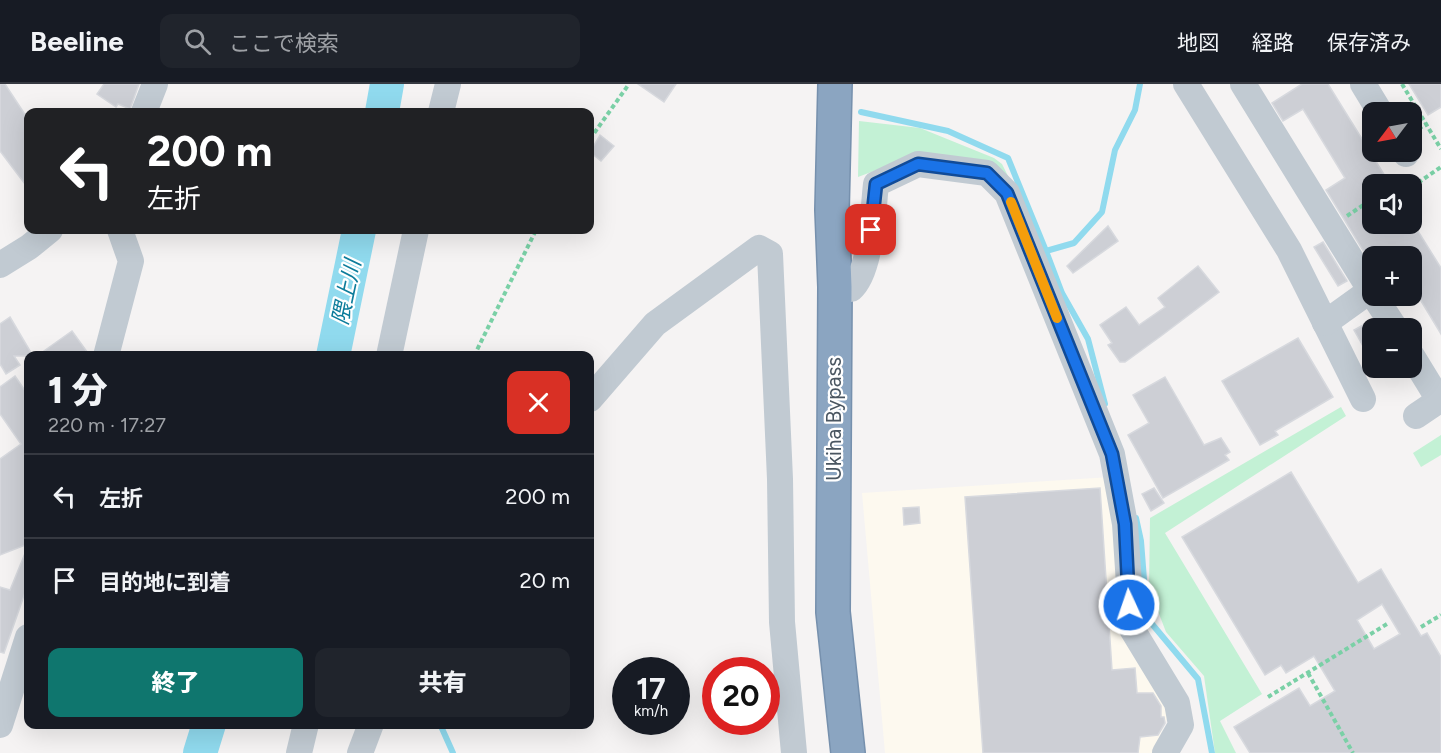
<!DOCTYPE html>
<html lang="ja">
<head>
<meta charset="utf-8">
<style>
	body { margin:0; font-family:Figtree,"Noto Sans JP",sans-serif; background:#20242c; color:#f1f3f6; height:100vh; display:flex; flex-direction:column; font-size:22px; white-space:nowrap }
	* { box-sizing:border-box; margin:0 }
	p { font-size:20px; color:#9ea1a6 }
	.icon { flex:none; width:33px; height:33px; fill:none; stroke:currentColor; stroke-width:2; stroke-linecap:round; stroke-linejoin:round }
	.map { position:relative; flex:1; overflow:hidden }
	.side { position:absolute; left:24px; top:267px; width:570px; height:378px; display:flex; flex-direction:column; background:#171b24; border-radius:12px; box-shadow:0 6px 24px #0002 }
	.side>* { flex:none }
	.hud { position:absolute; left:24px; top:24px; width:570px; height:126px; border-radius:12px; box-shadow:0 6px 24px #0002; background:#202124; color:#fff; overflow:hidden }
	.needle { width:39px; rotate:238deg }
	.controls { position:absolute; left:1362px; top:18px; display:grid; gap:12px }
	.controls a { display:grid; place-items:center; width:60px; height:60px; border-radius:12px; background:#171b24; box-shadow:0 6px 24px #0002; font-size:30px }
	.speed { position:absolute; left:612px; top:573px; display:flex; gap:12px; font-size:30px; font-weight:700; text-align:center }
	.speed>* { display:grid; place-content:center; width:78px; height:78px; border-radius:50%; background:#171b24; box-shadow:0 6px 24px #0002; line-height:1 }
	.speed small { font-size:15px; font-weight:400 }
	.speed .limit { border:9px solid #d22; background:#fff; color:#111 }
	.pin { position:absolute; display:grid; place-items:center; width:51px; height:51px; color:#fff; margin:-26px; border-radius:12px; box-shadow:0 3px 9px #0006 }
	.me { position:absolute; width:66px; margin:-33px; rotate:357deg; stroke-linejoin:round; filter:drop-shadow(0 0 4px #0008) }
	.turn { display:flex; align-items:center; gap:21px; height:126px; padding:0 24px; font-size:27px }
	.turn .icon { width:78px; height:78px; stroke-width:2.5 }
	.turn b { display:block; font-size:42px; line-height:51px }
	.round { display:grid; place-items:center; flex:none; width:63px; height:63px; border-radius:12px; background:#20242c }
	.summary { display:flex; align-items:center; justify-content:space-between; height:102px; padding:0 24px }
	h1 { font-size:36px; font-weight:800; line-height:45px }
	.button { display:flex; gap:12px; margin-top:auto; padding:12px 24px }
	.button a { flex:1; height:69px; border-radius:12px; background:#0f766e; color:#fff; font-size:24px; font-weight:800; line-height:69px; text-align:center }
	.button a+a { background:#20242c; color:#f1f3f6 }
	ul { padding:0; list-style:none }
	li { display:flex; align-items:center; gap:18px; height:84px; padding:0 24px; border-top:2px solid #363941 }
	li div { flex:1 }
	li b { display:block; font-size:22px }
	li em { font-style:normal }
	header { display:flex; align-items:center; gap:36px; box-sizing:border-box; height:84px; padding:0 30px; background:#171b24; border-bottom:2px solid #363941 }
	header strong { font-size:28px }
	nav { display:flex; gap:33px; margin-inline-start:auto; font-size:21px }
	.search { width:420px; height:54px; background:#20242c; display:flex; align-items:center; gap:15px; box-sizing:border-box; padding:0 21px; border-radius:12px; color:#9ea1a6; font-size:22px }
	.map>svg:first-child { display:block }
</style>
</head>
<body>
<header>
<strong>Beeline</strong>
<div class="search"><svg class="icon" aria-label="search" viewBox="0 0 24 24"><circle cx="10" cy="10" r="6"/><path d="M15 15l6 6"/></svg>ここで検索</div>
<nav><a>地図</a><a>経路</a><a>保存済み</a></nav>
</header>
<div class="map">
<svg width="1441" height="669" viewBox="0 0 1441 669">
	<rect width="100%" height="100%" fill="#f5f3f3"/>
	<!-- commercial -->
	<path fill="#fdf9ef" d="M 1111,393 L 1128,554 L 1166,611 L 1168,631 L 1153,669 L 885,669 L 862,409 Z"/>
	<!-- green -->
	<g fill="#c3f1d5">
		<path d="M 859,37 L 920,44 L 994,74 L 1002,80 L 1019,114 L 911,73 L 858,93 Z"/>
		<path d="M 1341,323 L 1346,332 L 1165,449 L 1262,610 L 1220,637 L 1236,669 L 1215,669 L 1204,592 L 1166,548 L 1149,504 L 1150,434 Z"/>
		<path d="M 1441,351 L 1441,371 L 1421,383 L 1413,369 Z"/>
	</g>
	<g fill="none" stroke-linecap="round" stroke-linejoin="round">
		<!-- stream -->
		<g stroke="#90daee" stroke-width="6">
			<path d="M 861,28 L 948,47 L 1008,74 L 1046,167"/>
			<path d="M 1105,320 L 1088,255 L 1062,209 L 1046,167 L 1074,159 L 1102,128 L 1115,66 L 1135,26 L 1140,0"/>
			<path d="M 1136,434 L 1141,457 L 1147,534 L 1198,595 L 1212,669"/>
			<path d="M 440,640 L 453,669"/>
		</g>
		<!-- river -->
		<g stroke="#90daee" stroke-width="34">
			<path d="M 382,28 L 387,0"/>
			<path d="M 333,272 L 359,146"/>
			<path d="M 200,669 L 209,640"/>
		</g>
	</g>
	<!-- building -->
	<g fill="#cdcfd5" stroke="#d7d9de" stroke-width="1.5" fill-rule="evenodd">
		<path d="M 0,0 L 5,0 L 28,35 L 28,104 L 0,67 Z"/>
		<path d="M 104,0 L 139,0 L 130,25 L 118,20 L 116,23 L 97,10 Z"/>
		<path d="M 638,0 L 676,0 L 664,18 Z"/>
		<path d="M 1302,0 L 1328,0 L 1385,92 L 1372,99 L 1372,140 L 1408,140 L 1414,150 L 1418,147 L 1441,184 L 1441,250 L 1412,202 L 1412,172 L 1372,172 L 1372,181 L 1326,106 L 1345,94 L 1303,25 L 1283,37 L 1272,19 Z"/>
		<path d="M 1409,0 L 1441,0 L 1441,23 L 1428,31 Z"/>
		<path d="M 600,51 L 614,62 L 601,77 L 590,68 Z"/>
		<path d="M 1108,142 L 1118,157 L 1073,189 L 1067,182 Z"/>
		<path d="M 1323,158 L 1347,197 L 1338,202 L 1314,163 Z"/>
		<path d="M 1198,182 L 1219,208 L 1161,252 L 1125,278 L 1120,278 L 1108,261 L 1112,259 L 1100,241 L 1126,223 L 1139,241 L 1165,223 L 1158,214 Z"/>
		<path d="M 10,233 L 33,272 L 14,272 L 20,281 L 6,290 L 0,280 L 0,240 Z"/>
		<path d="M 1372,236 L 1372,278 L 1354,246 Z"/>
		<path d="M 72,247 L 90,272 L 37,272 Z"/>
		<path d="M 1298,254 L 1333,313 L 1275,347 L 1278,351 L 1260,361 L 1222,297 Z"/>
		<path d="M 15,292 L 28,311 L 28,460 L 0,471 L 0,375 L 21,360 L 0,330 L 0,303 Z"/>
		<path d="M 1165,293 L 1204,361 L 1221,354 L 1230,368 L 1225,371 L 1229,376 L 1163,414 L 1128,351 L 1149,339 L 1133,311 Z"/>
		<path d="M 1291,388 L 1358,499 L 1381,485 L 1421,552 L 1427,549 L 1441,573 L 1441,669 L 1250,669 L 1234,643 L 1299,604 L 1310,622 L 1335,607 L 1314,572 L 1286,589 L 1281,581 L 1265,591 L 1182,453 ZM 1382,520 L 1400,550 L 1374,565 L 1357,536 Z"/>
		<path d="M 1100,404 L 1112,586 L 1135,584 L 1137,609 L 1153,609 L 1161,622 L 1161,633 L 1164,633 L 1165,639 L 1158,651 L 1140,653 L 1138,669 L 983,669 L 965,413 Z"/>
		<path d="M 1154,404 L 1164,419 L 1151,427 L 1142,410 Z"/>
		<path d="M 919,423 L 920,439 L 904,441 L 903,424 Z"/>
		<path d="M 28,462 L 28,500 L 4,569 L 0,568 L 0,503 L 10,506 Z"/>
	</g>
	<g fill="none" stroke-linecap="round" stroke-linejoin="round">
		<!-- highway casing -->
		<g stroke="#7690ad" stroke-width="36">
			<path id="highway" d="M 835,0 L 832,126 L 835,203 L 833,528 L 848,669"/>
		</g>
		<!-- path -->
		<g stroke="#7ad0a6" stroke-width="4" stroke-dasharray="4.5 3" stroke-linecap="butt">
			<path d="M 1402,0 L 1441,65"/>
			<path d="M 1412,49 L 1426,40"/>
			<path d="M 590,55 L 629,0"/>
			<path d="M 1412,103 L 1441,83"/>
			<path d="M 1347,132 L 1372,115"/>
			<path d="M 474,272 L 536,146"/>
			<path d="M 1421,543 L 1441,531"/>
			<path d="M 1308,589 L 1353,669"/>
			<path d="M 1268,613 L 1387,540"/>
		</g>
		<!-- minor -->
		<g stroke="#c1cad2" stroke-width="26">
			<path d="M 1186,0 L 1289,166 L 1363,315"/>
			<path d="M 1243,0 L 1372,209"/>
			<path d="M 1363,0 L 1380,28"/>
			<path d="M 144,28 L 155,0"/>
			<path d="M 441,28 L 448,0"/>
			<path d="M 1404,68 L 1406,70"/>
			<path d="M 0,181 L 29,163 L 50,146"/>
			<path d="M 835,203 L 851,205 C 871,188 873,127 876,100 L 918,80 L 987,89 L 1007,109 L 1112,370 L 1125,440 L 1132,545 L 1177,619 L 1181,641 L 1165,669"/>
			<path d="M 1374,212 L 1395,244"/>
			<path d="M 1325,239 L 1371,206"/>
			<path d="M 106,272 L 131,177 L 120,146"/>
			<path d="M 389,272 L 416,146"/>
			<path d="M 1412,272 L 1439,316"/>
			<path d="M 590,315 L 655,240 L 759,164 L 770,170 L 780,395 L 782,538 L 794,669"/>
			<path d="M 1416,332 L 1441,315"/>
			<path d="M 0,641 L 28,553"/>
			<path d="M 299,669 L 306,640"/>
			<path d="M 360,669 L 371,640"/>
		</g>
		<!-- highway -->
		<use href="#highway" stroke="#8ba5c1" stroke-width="33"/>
	</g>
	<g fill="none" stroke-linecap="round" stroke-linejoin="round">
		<!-- route casing -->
		<g stroke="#114b97" stroke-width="15">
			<path id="route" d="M 871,146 L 876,100 L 918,80 L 987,89 L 1007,109 L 1112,370 L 1125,440 L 1129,521"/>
		</g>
		<!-- route -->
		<use href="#route" stroke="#1a73e8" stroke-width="10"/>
		<!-- slow -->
		<path stroke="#f59e0b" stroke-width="10" d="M 1011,118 L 1057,234"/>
	</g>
	<g text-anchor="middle" stroke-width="4.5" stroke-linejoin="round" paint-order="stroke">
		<!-- street labels -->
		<g font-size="21" fill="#4a5661" stroke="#fff">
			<text transform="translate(834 335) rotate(-90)" y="7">Ukiha Bypass</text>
		</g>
		<!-- water labels -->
		<g font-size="22" font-style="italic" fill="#0c7c9b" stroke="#fff">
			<text transform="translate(346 208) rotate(-78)" y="8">隈上川</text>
		</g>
	</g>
</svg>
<div class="controls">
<a><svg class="needle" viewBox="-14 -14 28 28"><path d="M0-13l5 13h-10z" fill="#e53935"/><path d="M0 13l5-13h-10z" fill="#9ea1a6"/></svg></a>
<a><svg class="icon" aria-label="sound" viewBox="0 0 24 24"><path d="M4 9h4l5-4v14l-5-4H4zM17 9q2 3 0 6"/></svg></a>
<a>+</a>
<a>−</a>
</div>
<div class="speed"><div>17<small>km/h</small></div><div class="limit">20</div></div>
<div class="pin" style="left:871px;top:146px;background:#d93025"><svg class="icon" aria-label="arrive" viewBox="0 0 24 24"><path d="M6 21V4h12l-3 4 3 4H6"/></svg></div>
<svg class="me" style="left:1129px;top:521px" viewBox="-20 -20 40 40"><circle r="17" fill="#1a73e8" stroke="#fff" stroke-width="3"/><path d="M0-11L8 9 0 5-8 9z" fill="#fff"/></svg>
<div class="hud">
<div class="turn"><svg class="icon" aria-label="left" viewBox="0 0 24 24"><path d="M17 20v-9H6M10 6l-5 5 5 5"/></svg><div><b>200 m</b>左折</div></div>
</div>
<section class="side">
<div class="summary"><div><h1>1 分</h1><p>220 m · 17:27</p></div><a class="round" style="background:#d93025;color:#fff"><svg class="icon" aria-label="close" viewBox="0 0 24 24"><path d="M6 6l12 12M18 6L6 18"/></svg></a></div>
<ul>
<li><svg class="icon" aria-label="left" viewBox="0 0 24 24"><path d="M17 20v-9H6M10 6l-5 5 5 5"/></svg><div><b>左折</b></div><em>200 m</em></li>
<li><svg class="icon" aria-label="arrive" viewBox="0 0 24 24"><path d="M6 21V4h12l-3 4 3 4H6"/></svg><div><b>目的地に到着</b></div><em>20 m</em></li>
</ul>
<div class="button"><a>終了</a><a>共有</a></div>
</section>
</div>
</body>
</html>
